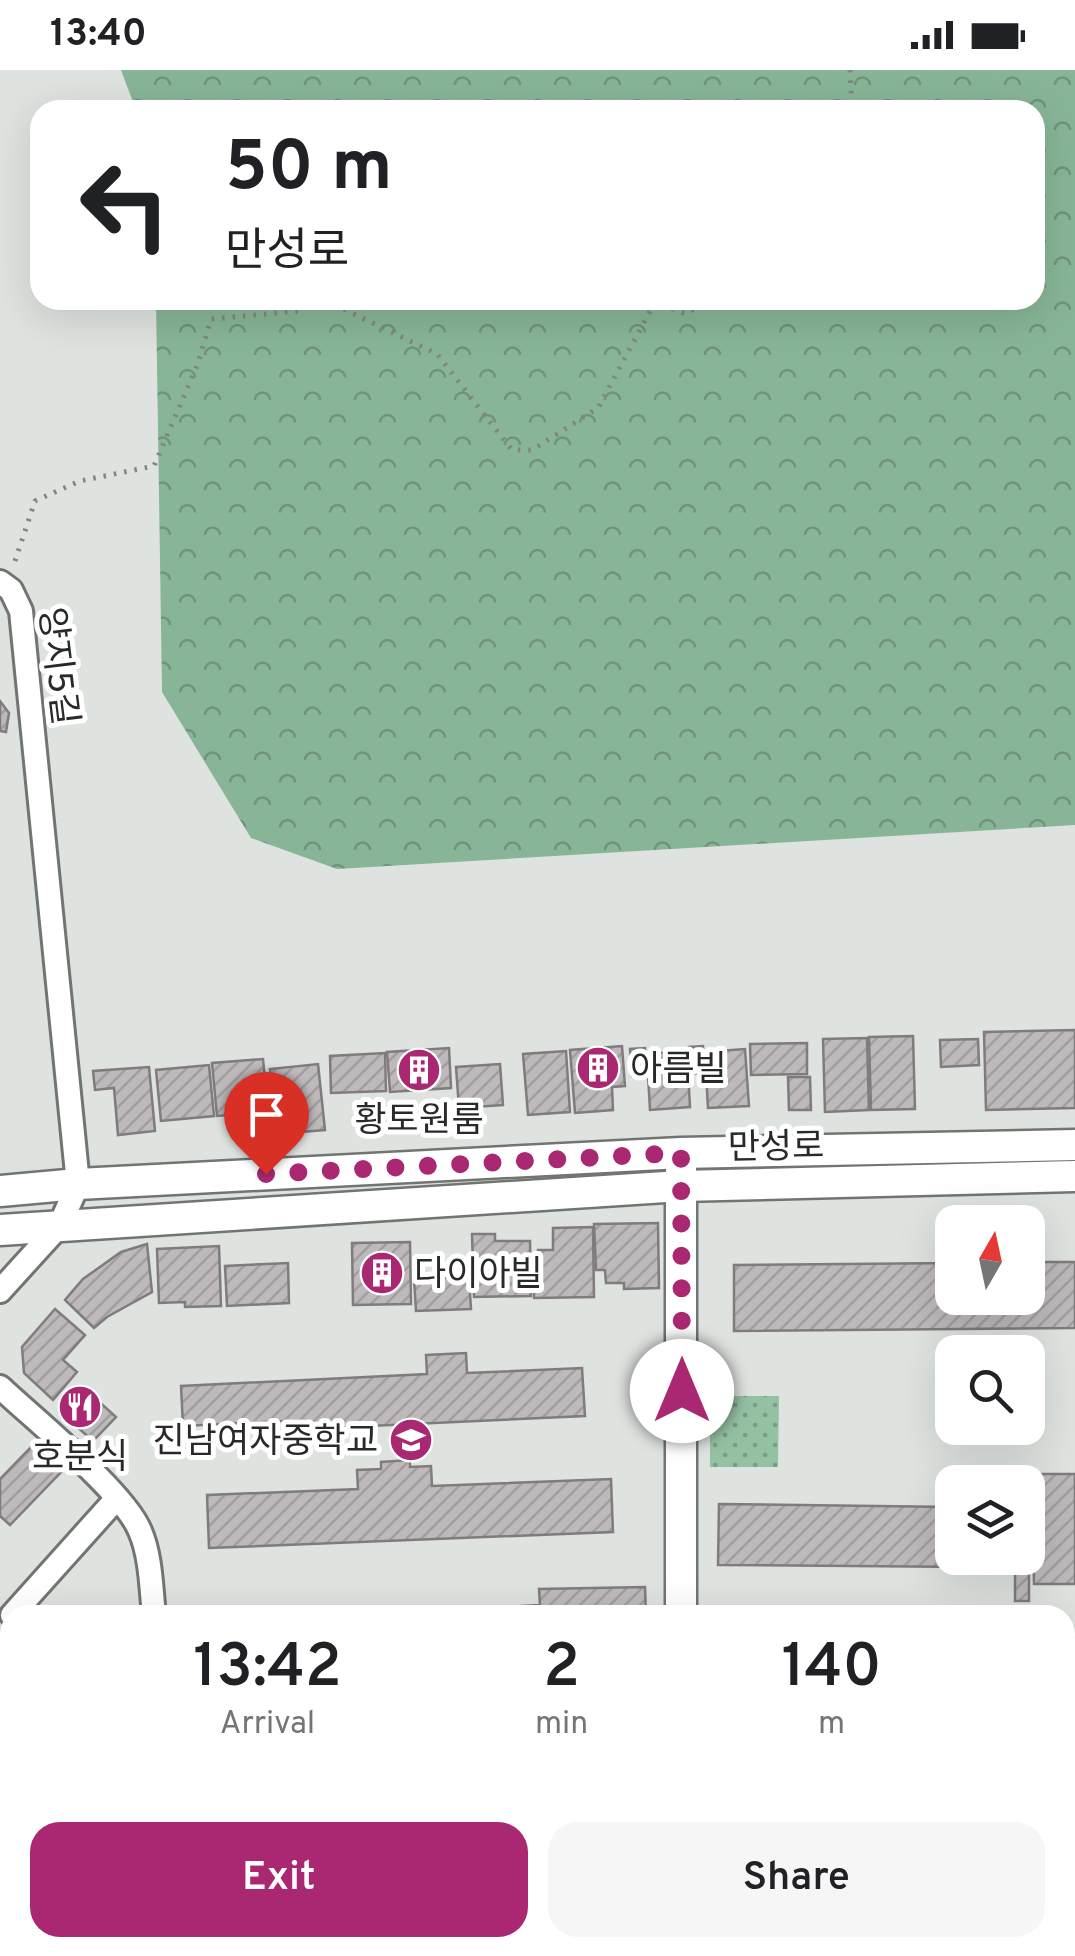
<!DOCTYPE html>
<html lang="en">
<head>
<meta charset="utf-8">
<style>
	body { margin:0; font-family:Overpass,"Noto Sans KR",sans-serif; background:#f6f6f6; color:#202124; height:100vh; display:flex; flex-direction:column; font-size:38px; white-space:nowrap }
	* { box-sizing:border-box; margin:0 }
	p { font-size:32px; color:#757577 }
	.icon { flex:none; width:55px; height:55px; fill:none; stroke:currentColor; stroke-width:2; stroke-linecap:round; stroke-linejoin:round }
	.map { position:relative; flex:1; overflow:hidden }
	.sheet { position:absolute; left:0px; top:1535px; width:1075px; height:352px; display:flex; flex-direction:column; background:#fff; border-radius:30px 30px 0 0; box-shadow:0 10px 40px #0002 }
	.sheet>* { flex:none }
	.guide { position:absolute; left:30px; top:30px; width:1015px; height:210px; border-radius:30px; box-shadow:0 10px 40px #0002; background:#fff; color:#202124; overflow:hidden }
	.needle { width:65px; rotate:9deg }
	.buttons { position:absolute; left:935px; top:1135px; display:grid; gap:20px }
	.buttons a { display:grid; place-items:center; width:110px; height:110px; border-radius:20px; background:#fff; box-shadow:0 10px 40px #0002; font-size:50px }
	.pin { position:absolute; display:grid; place-items:center; width:85px; height:85px; color:#fff; margin:-102px -42px; border-radius:50% 50% 50% 0; rotate:-45deg; box-shadow:0 0 10px #0007 }
	.pin .icon { rotate:45deg }
	.me { position:absolute; width:110px; margin:-55px; rotate:0deg; stroke-linejoin:round; filter:drop-shadow(0 0 8px #0008) }
	.turn { display:flex; align-items:center; gap:35px; height:210px; padding:0 30px; font-size:45px }
	.turn .icon { width:130px; height:130px; stroke-width:2.5 }
	.turn b { display:block; font-size:70px; line-height:85px }
	.eta { display:flex; justify-content:space-evenly; align-items:center; height:170px; text-align:center }
	.eta b { font-size:60px; font-weight:600; line-height:70px }
	.button { display:flex; gap:20px; margin-top:auto; padding:20px 30px }
	.button a { flex:1; height:115px; border-radius:30px; background:#aa2772; color:#fff; font-size:40px; font-weight:600; line-height:115px; text-align:center }
	.button a+a { background:#f6f6f6; color:#202124 }
	.status { display:flex; justify-content:space-between; align-items:center; height:70px; padding:0 50px; background:#fff; direction:ltr }
	.status svg { height:28px; fill:currentColor }
	.map>svg:first-child { display:block }
</style>
</head>
<body>
<div class="status"><b>13:40</b><svg viewBox="0 0 49 12"><path d="M0 12V9h3v3zM5 12V6h3v6zM10 12V3h3v9zM15 12V0h3v12zM26 1h20v11H26zM47 4h2v5h-2z"/></svg></div>
<div class="map">
<svg width="1075" height="1886" viewBox="0 0 1075 1886">
	<defs>
		<pattern id="forest-crowns" width="20" height="18" patternUnits="userSpaceOnUse" patternTransform="scale(2.5)"><rect width="20" height="18" fill="#88b597"/><path d="M2 6a3 3 0 1 1 6 0M12 15a3 3 0 1 1 6 0" fill="none" stroke="#6f937b"/></pattern>
		<pattern id="park-dots" width="8" height="8" patternUnits="userSpaceOnUse" patternTransform="scale(2.5)"><rect width="8" height="8" fill="#95c1a3"/><path d="M2 2h.1M6 6h.1" fill="none" stroke="#7a9d85" stroke-width="1.8" stroke-linecap="round"/></pattern>
		<pattern id="building-hatch" width="6" height="6" patternUnits="userSpaceOnUse" patternTransform="scale(2.5)"><rect width="6" height="6" fill="#beb9bb"/><path d="M-1 1l2-2M0 6l6-6M5 7l2-2" fill="none" stroke="#a39fa1"/></pattern>
	</defs>
	<rect width="100%" height="100%" fill="#dfe3e0"/>
	<!-- forest -->
	<path fill="url(#forest-crowns)" d="M 121,0 L 1075,0 L 1075,755 L 337,799 L 251,768 L 162,622 L 156,230 L 1035,230 L 1035,40 L 136,40 Z"/>
	<!-- park -->
	<path fill="url(#park-dots)" d="M 710,1326 L 779,1326 L 778,1397 L 710,1397 Z"/>
	<!-- building -->
	<g fill="url(#building-hatch)" stroke="#807b7d" stroke-width="2.5">
		<path d="M 0,631 L 9,643 L 6,662 L 0,661 Z"/>
		<path d="M 1075,960 L 1075,1038 L 986,1040 L 984,962 Z"/>
		<path d="M 913,966 L 915,1039 L 871,1040 L 869,967 Z"/>
		<path d="M 867,968 L 869,1040 L 825,1042 L 823,969 Z"/>
		<path d="M 978,969 L 979,995 L 941,997 L 940,970 Z"/>
		<path d="M 807,973 L 807,1004 L 751,1005 L 750,974 Z"/>
		<path d="M 622,976 L 625,1016 L 612,1017 L 613,1040 L 575,1043 L 570,980 Z"/>
		<path d="M 703,976 L 703,982 L 745,979 L 749,1036 L 708,1038 L 706,1003 L 690,1004 L 689,977 Z"/>
		<path d="M 449,978 L 451,1018 L 390,1022 L 387,982 Z"/>
		<path d="M 645,978 L 645,984 L 687,981 L 690,1037 L 650,1040 L 648,1005 L 632,1006 L 630,979 Z"/>
		<path d="M 566,981 L 570,1042 L 528,1045 L 523,984 Z"/>
		<path d="M 385,983 L 386,1021 L 331,1023 L 330,986 Z"/>
		<path d="M 263,989 L 268,1042 L 217,1046 L 212,993 Z"/>
		<path d="M 318,994 L 325,1060 L 277,1064 L 270,999 Z"/>
		<path d="M 500,994 L 503,1035 L 459,1038 L 456,997 Z"/>
		<path d="M 209,995 L 214,1046 L 161,1051 L 156,1000 Z"/>
		<path d="M 149,997 L 155,1061 L 118,1065 L 114,1018 L 95,1020 L 93,1001 Z"/>
		<path d="M 788,1007 L 810,1007 L 811,1040 L 789,1040 Z"/>
		<path d="M 658,1153 L 659,1218 L 624,1219 L 624,1213 L 606,1213 L 605,1200 L 596,1200 L 594,1154 Z"/>
		<path d="M 593,1157 L 594,1227 L 534,1228 L 534,1194 L 538,1194 L 538,1180 L 553,1180 L 553,1158 Z"/>
		<path d="M 472,1164 L 495,1164 L 495,1171 L 530,1171 L 531,1226 L 474,1227 Z"/>
		<path d="M 410,1172 L 411,1234 L 353,1235 L 352,1173 Z"/>
		<path d="M 147,1174 L 152,1222 L 107,1247 L 94,1258 L 65,1230 L 83,1209 L 121,1182 Z"/>
		<path d="M 219,1176 L 221,1236 L 185,1237 L 185,1232 L 159,1233 L 157,1179 Z"/>
		<path d="M 1028,1192 L 1075,1192 L 1075,1258 L 734,1261 L 734,1195 L 952,1193 L 952,1228 L 1028,1228 Z"/>
		<path d="M 288,1193 L 289,1233 L 227,1236 L 225,1196 Z"/>
		<path d="M 469,1207 L 471,1239 L 416,1241 L 414,1209 Z"/>
		<path d="M 55,1239 L 85,1265 L 63,1290 L 77,1302 L 53,1330 L 24,1303 L 22,1277 Z"/>
		<path d="M 466,1283 L 467,1303 L 582,1298 L 585,1346 L 305,1359 L 305,1350 L 183,1356 L 181,1316 L 427,1304 L 426,1285 Z"/>
		<path d="M 83,1317 L 116,1347 L 93,1371 L 60,1342 Z"/>
		<path d="M 36,1372 L 65,1398 L 10,1455 L 0,1446 L 0,1409 Z"/>
		<path d="M 410,1390 L 410,1397 L 431,1396 L 432,1416 L 611,1409 L 613,1462 L 209,1478 L 207,1425 L 358,1419 L 357,1400 L 381,1399 L 381,1392 Z"/>
		<path d="M 1032,1404 L 1075,1404 L 1075,1514 L 1034,1514 Z"/>
		<path d="M 719,1434 L 952,1437 L 952,1488 L 969,1488 L 969,1497 L 718,1495 Z"/>
		<rect x="1015" y="1498" width="14" height="33"/>
		<path d="M 645,1517 L 646,1545 L 523,1545 L 522,1536 L 540,1535 L 539,1519 Z"/>
		<path d="M 10,1574 L 10,1618 L 0,1618 L 0,1583 Z"/>
		<path d="M 0,1645 L 10,1645 L 10,1735 L 2,1735 Z"/>
		<path d="M 10,1751 L 10,1789 L 5,1790 L 2,1752 Z"/>
		<path d="M 13,1878 L 86,1878 L 87,1886 L 14,1886 Z"/>
		<path d="M 89,1878 L 161,1878 L 161,1879 L 140,1881 L 140,1886 L 90,1886 Z"/>
		<path d="M 900,1878 L 1001,1878 L 997,1886 L 917,1886 Z"/>
	</g>
	<g fill="none" stroke-linecap="round" stroke-linejoin="round">
		<!-- minor casing -->
		<g stroke="#717572" stroke-width="28">
			<g id="minor">
				<path d="M 0,512 L 11,520 L 21,541 L 78,1114 L 60,1155 L 0,1221"/>
				<path d="M 0,1317 C 34,1349 125,1423 140,1461 C 151,1486 151,1518 154,1545"/>
				<path d="M 12,1545 L 117,1428"/>
				<path d="M 185,1878 L 186,1886"/>
			</g>
		</g>
		<!-- tertiary casing -->
		<g stroke="#717572" stroke-width="35">
			<g id="tertiary">
				<path d="M 681,1098 L 681,1545"/>
				<path d="M 0,1121 L 78,1114 L 681,1083 L 1075,1075"/>
				<path d="M 0,1160 L 681,1116 L 1075,1106"/>
				<path d="M 728,1878 L 746,1886"/>
				<path d="M 386,1886 L 465,1878"/>
			</g>
		</g>
		<!-- path -->
		<g stroke="#828583" stroke-width="5" stroke-dasharray="2.5 8" stroke-linecap="butt">
			<path d="M 850,0 L 852,40"/>
			<path d="M 325,230 L 437,284 L 512,380 L 532,380 L 598,338 L 655,232 L 686,244 L 708,230"/>
			<path d="M 15,491 L 35,431 L 80,411 L 154,396 L 198,293 L 211,249 L 298,241 L 306,230"/>
		</g>
		<!-- minor -->
		<use href="#minor" stroke="#fff" stroke-width="22"/>
		<!-- tertiary -->
		<use href="#tertiary" stroke="#fff" stroke-width="30"/>
	</g>
	<g fill="none" stroke-linecap="round" stroke-linejoin="round">
		<!-- route -->
		<path stroke="#aa2772" stroke-width="18" stroke-dasharray="0 32.4" d="M 266,1104 L 681,1083 L 682,1321"/>
	</g>
	<!-- icons -->
	<defs>
		<g id="building-disc" transform="scale(2.25)"><circle r="9.5" fill="#aa2772" stroke="#fff"/><path d="M-4-6H4V6H1V3H-1V6H-4ZM-2.5-4.3h1.7v1.8h-1.7ZM.8-4.3h1.7v1.8H.8ZM-2.5-1h1.7V.8h-1.7ZM.8-1h1.7V.8H.8Z" fill="#fff"/></g>
		<g id="restaurant-disc" transform="scale(2.25)"><circle r="9.5" fill="#aa2772" stroke="#fff"/><path d="M-5-6h1v4h1v-4h1v4h1v-4h1v5L-1.5 .5V6h-2V.5L-5-1ZM5-6V6H3V1.5H1.5Q1.5-4 5-6Z" fill="#fff"/></g>
		<g id="school-disc" transform="scale(2.25)"><circle r="9.5" fill="#aa2772" stroke="#fff"/><path d="M0-5L7-2L0 1L-7-2ZM-4 1L0 2.5L4 1V4Q0 6-4 4Z" fill="#fff"/></g>
	</defs>
	<g fill-rule="evenodd">
		<use href="#building-disc" x="598" y="998"/>
		<use href="#building-disc" x="419" y="1000"/>
		<use href="#building-disc" x="382" y="1203"/>
		<use href="#restaurant-disc" x="80" y="1337"/>
		<use href="#school-disc" x="411" y="1370"/>
	</g>
	<g text-anchor="middle" stroke-width="10" stroke-linejoin="round" paint-order="stroke">
		<!-- street labels -->
		<g font-size="35" fill="#282a29" stroke="#fff">
			<text transform="translate(59 596) rotate(83)" y="12">양지5길</text>
			<text transform="translate(776 1076) rotate(-1)" y="12">만성로</text>
		</g>
		<!-- poi labels -->
		<g font-size="35" fill="#282a29" stroke="#fff" text-anchor="start">
			<text x="630" y="1010">아름빌</text>
			<text x="419" y="1061" text-anchor="middle">황토원룸</text>
			<text x="414" y="1215">다이아빌</text>
			<text x="378" y="1382" text-anchor="end">진남여자중학교</text>
			<text x="80" y="1398" text-anchor="middle">호분식</text>
		</g>
	</g>
</svg>
<div class="buttons">
<a><svg class="needle" viewBox="-14 -14 28 28"><path d="M0-13l5 13h-10z" fill="#e53935"/><path d="M0 13l5-13h-10z" fill="#757577"/></svg></a>
<a><svg class="icon" aria-label="search" viewBox="0 0 24 24"><circle cx="10" cy="10" r="6"/><path d="M15 15l6 6"/></svg></a>
<a><svg class="icon" aria-label="layers" viewBox="0 0 24 24"><path d="M12 4l9 5-9 5-9-5zM3 14l9 5 9-5"/></svg></a>
</div>
<div class="pin" style="left:266px;top:1104px;background:#d93025"><svg class="icon" aria-label="arrive" viewBox="0 0 24 24"><path d="M6 21V4h12l-3 4 3 4H6"/></svg></div>
<svg class="me" style="left:682px;top:1321px" viewBox="-20 -20 40 40"><circle r="19" fill="#fff"/><path d="M0-13L10 11 0 6-10 11z" fill="#aa2772"/></svg>
<div class="guide">
<div class="turn"><svg class="icon" aria-label="left" viewBox="0 0 24 24"><path d="M17 20v-9H6M10 6l-5 5 5 5"/></svg><div><b>50 m</b>만성로</div></div>
</div>
<section class="sheet">
<div class="eta">
<div><b>13:42</b><p>Arrival</p></div>
<div><b>2</b><p>min</p></div>
<div><b>140</b><p>m</p></div>
</div>
<div class="button"><a>Exit</a><a>Share</a></div>
</section>
</div>
</body>
</html>
